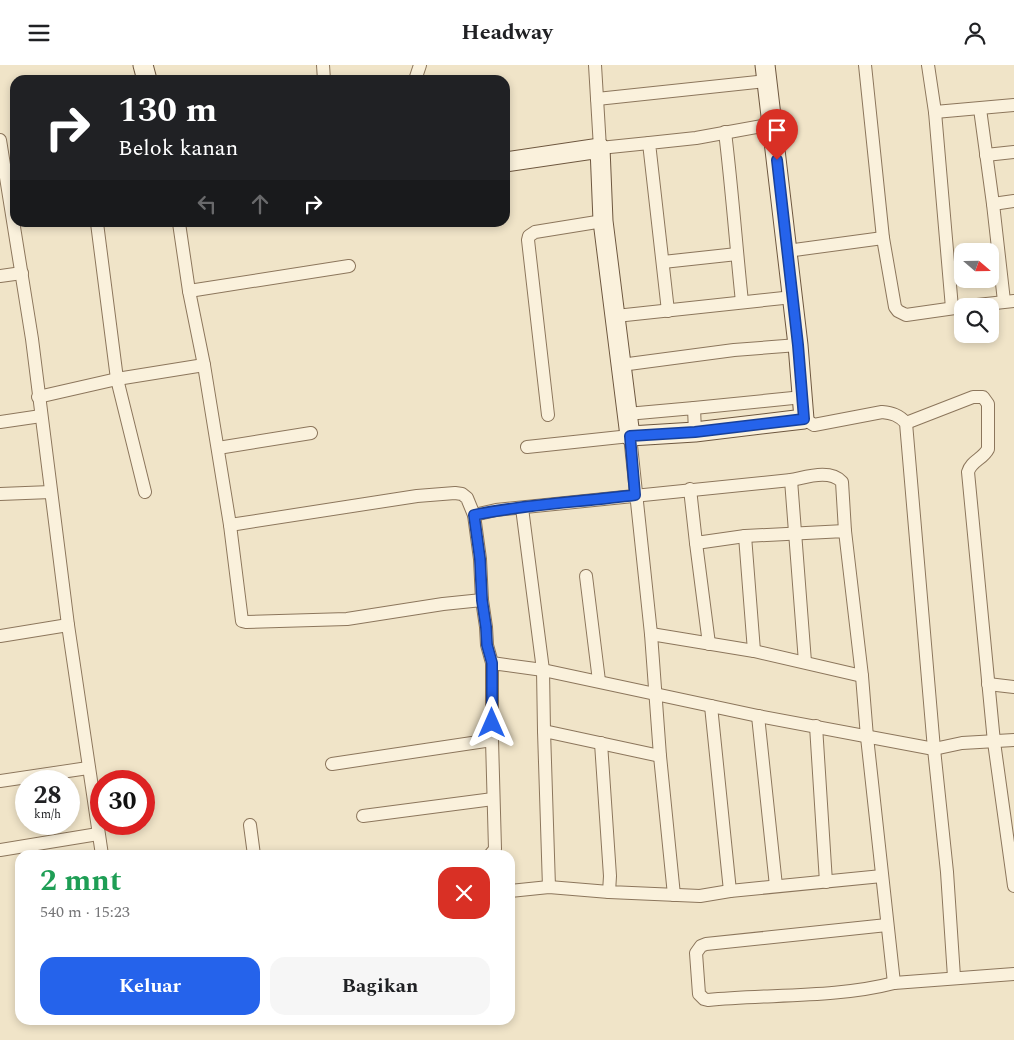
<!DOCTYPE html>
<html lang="id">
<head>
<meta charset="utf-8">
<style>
	body { margin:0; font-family:Spectral,serif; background:#f6f6f6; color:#202124; height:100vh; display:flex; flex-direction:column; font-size:19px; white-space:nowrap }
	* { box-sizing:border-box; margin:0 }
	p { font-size:16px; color:#757577 }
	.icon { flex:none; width:28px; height:28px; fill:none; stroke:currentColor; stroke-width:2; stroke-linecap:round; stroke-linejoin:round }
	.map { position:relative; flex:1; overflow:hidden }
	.drawer { position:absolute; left:15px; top:785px; width:500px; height:175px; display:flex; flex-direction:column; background:#fff; border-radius:15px; box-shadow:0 2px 8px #0003 }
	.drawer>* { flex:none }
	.top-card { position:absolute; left:10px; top:10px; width:500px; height:152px; border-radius:15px; box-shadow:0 2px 8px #0003; background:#202124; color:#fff; overflow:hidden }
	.needle { width:32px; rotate:110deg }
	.fabs { position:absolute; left:954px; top:178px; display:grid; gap:10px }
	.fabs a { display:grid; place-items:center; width:45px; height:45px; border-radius:10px; background:#fff; box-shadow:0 2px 8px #0003; font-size:25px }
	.speed { position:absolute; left:15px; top:705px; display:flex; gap:10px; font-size:25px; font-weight:700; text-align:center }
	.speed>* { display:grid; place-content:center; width:65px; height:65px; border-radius:50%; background:#fff; box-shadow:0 2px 8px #0003; line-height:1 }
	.speed small { font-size:12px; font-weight:400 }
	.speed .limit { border:8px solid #d22; background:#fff; color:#111 }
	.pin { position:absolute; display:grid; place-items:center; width:42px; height:42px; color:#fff; margin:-51px -21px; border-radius:50% 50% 50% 0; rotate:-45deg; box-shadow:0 0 5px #0007 }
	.pin .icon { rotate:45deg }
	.me { position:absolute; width:55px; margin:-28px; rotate:0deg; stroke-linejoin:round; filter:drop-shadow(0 0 4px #0008) }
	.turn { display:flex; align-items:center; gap:18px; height:105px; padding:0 25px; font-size:22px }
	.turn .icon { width:65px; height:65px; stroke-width:2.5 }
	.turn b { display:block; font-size:35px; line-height:42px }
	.lanes { display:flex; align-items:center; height:48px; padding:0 25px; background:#0003; justify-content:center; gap:25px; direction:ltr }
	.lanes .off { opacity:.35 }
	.round { display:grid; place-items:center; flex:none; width:52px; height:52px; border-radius:15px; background:#f6f6f6 }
	.overview { display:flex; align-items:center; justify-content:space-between; height:85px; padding:0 25px }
	h1 { font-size:30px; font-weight:700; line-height:38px; color:#1e9e55 }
	.cta { display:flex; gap:10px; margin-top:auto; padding:10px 25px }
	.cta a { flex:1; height:58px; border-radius:15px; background:#2563eb; color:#fff; font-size:20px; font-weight:700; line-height:58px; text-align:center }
	.cta a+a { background:#f6f6f6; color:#202124 }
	header { display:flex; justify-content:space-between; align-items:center; height:65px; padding:0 25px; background:#fff; font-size:22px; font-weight:700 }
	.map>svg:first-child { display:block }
</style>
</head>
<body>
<header><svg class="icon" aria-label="menu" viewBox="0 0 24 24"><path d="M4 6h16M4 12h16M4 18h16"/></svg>Headway<svg class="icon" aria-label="person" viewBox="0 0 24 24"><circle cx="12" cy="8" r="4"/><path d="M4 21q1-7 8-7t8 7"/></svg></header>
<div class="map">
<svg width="1014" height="975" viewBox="0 0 1014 975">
	<rect width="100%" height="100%" fill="#f0e4c8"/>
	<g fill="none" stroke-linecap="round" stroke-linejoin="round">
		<!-- street casing -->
		<g stroke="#8c765c" stroke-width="14">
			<g id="street">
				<path d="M 323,0 L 324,15"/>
				<path d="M 595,0 L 600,83 L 649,78"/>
				<path d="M 865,0 L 883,173 L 895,242 L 898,246 L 906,250 L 962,242"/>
				<path d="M 928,0 L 935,47 L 1014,40"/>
				<path d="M 415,15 L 420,0"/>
				<path d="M 597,34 L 767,16"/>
				<path d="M 980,44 L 993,139 L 1004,236"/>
				<path d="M 935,47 L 952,243"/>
				<path d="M 725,67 C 732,124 736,180 742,237"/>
				<path d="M 0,75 L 32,274 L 68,560 L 102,790"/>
				<path d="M 986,90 L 1014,87"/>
				<path d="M 993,139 L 1014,136"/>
				<path d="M 97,158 L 117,314 L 145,427"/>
				<path d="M 179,158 L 189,226 L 204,300 L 230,460 L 242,556 L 246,557 L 347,554 L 443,539 L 482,535"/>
				<path d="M 787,186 L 883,173"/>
				<path d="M 663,197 L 737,189"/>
				<path d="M 0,211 L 22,208"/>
				<path d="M 189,226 L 349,201"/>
				<path d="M 968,241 L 1014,236"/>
				<path d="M 668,246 L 649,78 L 696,73 L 773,59"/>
				<path d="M 616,251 L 793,232"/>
				<path d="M 621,300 L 734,285 L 798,280"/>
				<path d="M 38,332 L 117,314 L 204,300"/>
				<path d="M 694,343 L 803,332"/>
				<path d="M 627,349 L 694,343 L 695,367"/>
				<path d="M 548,350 L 528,175 L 529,171 L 535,167 L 603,156"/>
				<path d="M 804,354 L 814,360 L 882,347 C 892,348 899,350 906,358 L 934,684 L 947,807 L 954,912"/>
				<path d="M 0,357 L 41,351"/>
				<path d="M 906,358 L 973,332 L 983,332 L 988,339 L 988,384 C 983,394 971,396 968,407 L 994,677 L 1014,821"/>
				<path d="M 527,382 L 630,371 L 651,569 L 660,691 L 674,830"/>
				<path d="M 218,383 L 311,368"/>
				<path d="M 791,415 L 805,597"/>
				<path d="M 690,424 L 696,478 L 745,471 L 845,466 L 862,611 L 867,672 L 894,918"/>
				<path d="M 0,429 L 51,427"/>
				<path d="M 522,443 L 543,605 L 544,666"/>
				<path d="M 474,450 L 496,445 L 791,415 C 807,412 830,404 842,417 L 845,466"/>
				<path d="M 230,460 L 417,431 L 455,428 L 462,429 L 467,433 L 474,450 L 480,494 L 482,535 L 486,562 L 487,580 L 492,598"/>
				<path d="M 745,471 L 754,586"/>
				<path d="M 696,478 L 709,579"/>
				<path d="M 586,511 L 599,616"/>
				<path d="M 651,569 L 754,586 L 862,611"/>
				<path d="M 0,571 L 68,560"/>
				<path d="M 988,619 L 1014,622"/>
				<path d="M 711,641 L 730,826"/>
				<path d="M 758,651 L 776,821"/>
				<path d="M 816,661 L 826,817"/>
				<path d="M 601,678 L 610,811 L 609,827 L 700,831 L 730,826 L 882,811"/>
				<path d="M 332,699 L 492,675"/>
				<path d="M 0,716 L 88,703"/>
				<path d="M 363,751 L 493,734"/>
				<path d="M 250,760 L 254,790"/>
				<path d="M 0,785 L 98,769"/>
				<path d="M 490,790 L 495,784 L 492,675 L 492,598 L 543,605 L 758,651 L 934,684 L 962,678 L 1014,675"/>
				<path d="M 549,822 L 544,666 L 660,691"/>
				<path d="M 510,826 L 549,822 L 609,827"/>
				<path d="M 887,860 L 706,879 L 701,881 L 696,888 L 699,929 L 704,934 L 708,935 C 768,929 837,933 894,918 L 1014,909"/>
			</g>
		</g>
		<!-- secondary casing -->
		<g stroke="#6e573f" stroke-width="21">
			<g id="secondary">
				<path d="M 143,0 L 147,15"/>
				<path d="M 505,97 L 600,83 L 603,156 L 630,371 L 695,367 L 804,354 L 798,280 L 765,0"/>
			</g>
		</g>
		<!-- street -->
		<use href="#street" stroke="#faf1dc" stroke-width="12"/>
		<!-- secondary -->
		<use href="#secondary" stroke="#faf1dc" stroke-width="19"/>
	</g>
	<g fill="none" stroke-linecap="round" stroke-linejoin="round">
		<!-- route casing -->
		<g stroke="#184099" stroke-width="12">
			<path id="route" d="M 492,658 L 492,598 L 487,580 L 486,562 L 482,535 L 480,494 L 474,450 C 526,439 582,437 635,430 L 630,371 L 695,367 L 804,354 L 798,280 L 777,95"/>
		</g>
		<!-- route -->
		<use href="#route" stroke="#2563eb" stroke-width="9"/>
	</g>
</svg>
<div class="fabs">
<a><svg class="needle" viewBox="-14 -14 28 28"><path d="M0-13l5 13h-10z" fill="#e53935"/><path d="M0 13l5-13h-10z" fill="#757577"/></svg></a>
<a><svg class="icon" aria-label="search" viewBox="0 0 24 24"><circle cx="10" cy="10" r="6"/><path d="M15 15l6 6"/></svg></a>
</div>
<div class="speed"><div>28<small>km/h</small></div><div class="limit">30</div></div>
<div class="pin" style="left:777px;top:95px;background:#d93025"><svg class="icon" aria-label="arrive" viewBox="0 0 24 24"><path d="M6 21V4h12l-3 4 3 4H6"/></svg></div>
<svg class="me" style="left:492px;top:658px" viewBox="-20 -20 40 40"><path d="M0-17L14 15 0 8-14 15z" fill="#2563eb" stroke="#fff" stroke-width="4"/></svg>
<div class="top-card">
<div class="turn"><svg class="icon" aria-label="right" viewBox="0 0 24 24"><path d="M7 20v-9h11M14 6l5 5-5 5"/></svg><div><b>130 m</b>Belok kanan</div></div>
<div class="lanes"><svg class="icon off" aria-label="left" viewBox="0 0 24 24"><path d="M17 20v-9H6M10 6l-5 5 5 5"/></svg><svg class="icon off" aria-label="ahead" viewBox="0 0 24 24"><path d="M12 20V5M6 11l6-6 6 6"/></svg><svg class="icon" aria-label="right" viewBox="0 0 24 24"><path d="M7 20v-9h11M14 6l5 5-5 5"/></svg></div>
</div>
<section class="drawer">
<div class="overview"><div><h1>2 mnt</h1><p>540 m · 15:23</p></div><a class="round" style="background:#d93025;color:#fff"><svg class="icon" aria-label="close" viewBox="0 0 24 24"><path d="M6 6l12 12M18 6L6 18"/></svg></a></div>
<div class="cta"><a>Keluar</a><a>Bagikan</a></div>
</section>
</div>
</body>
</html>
